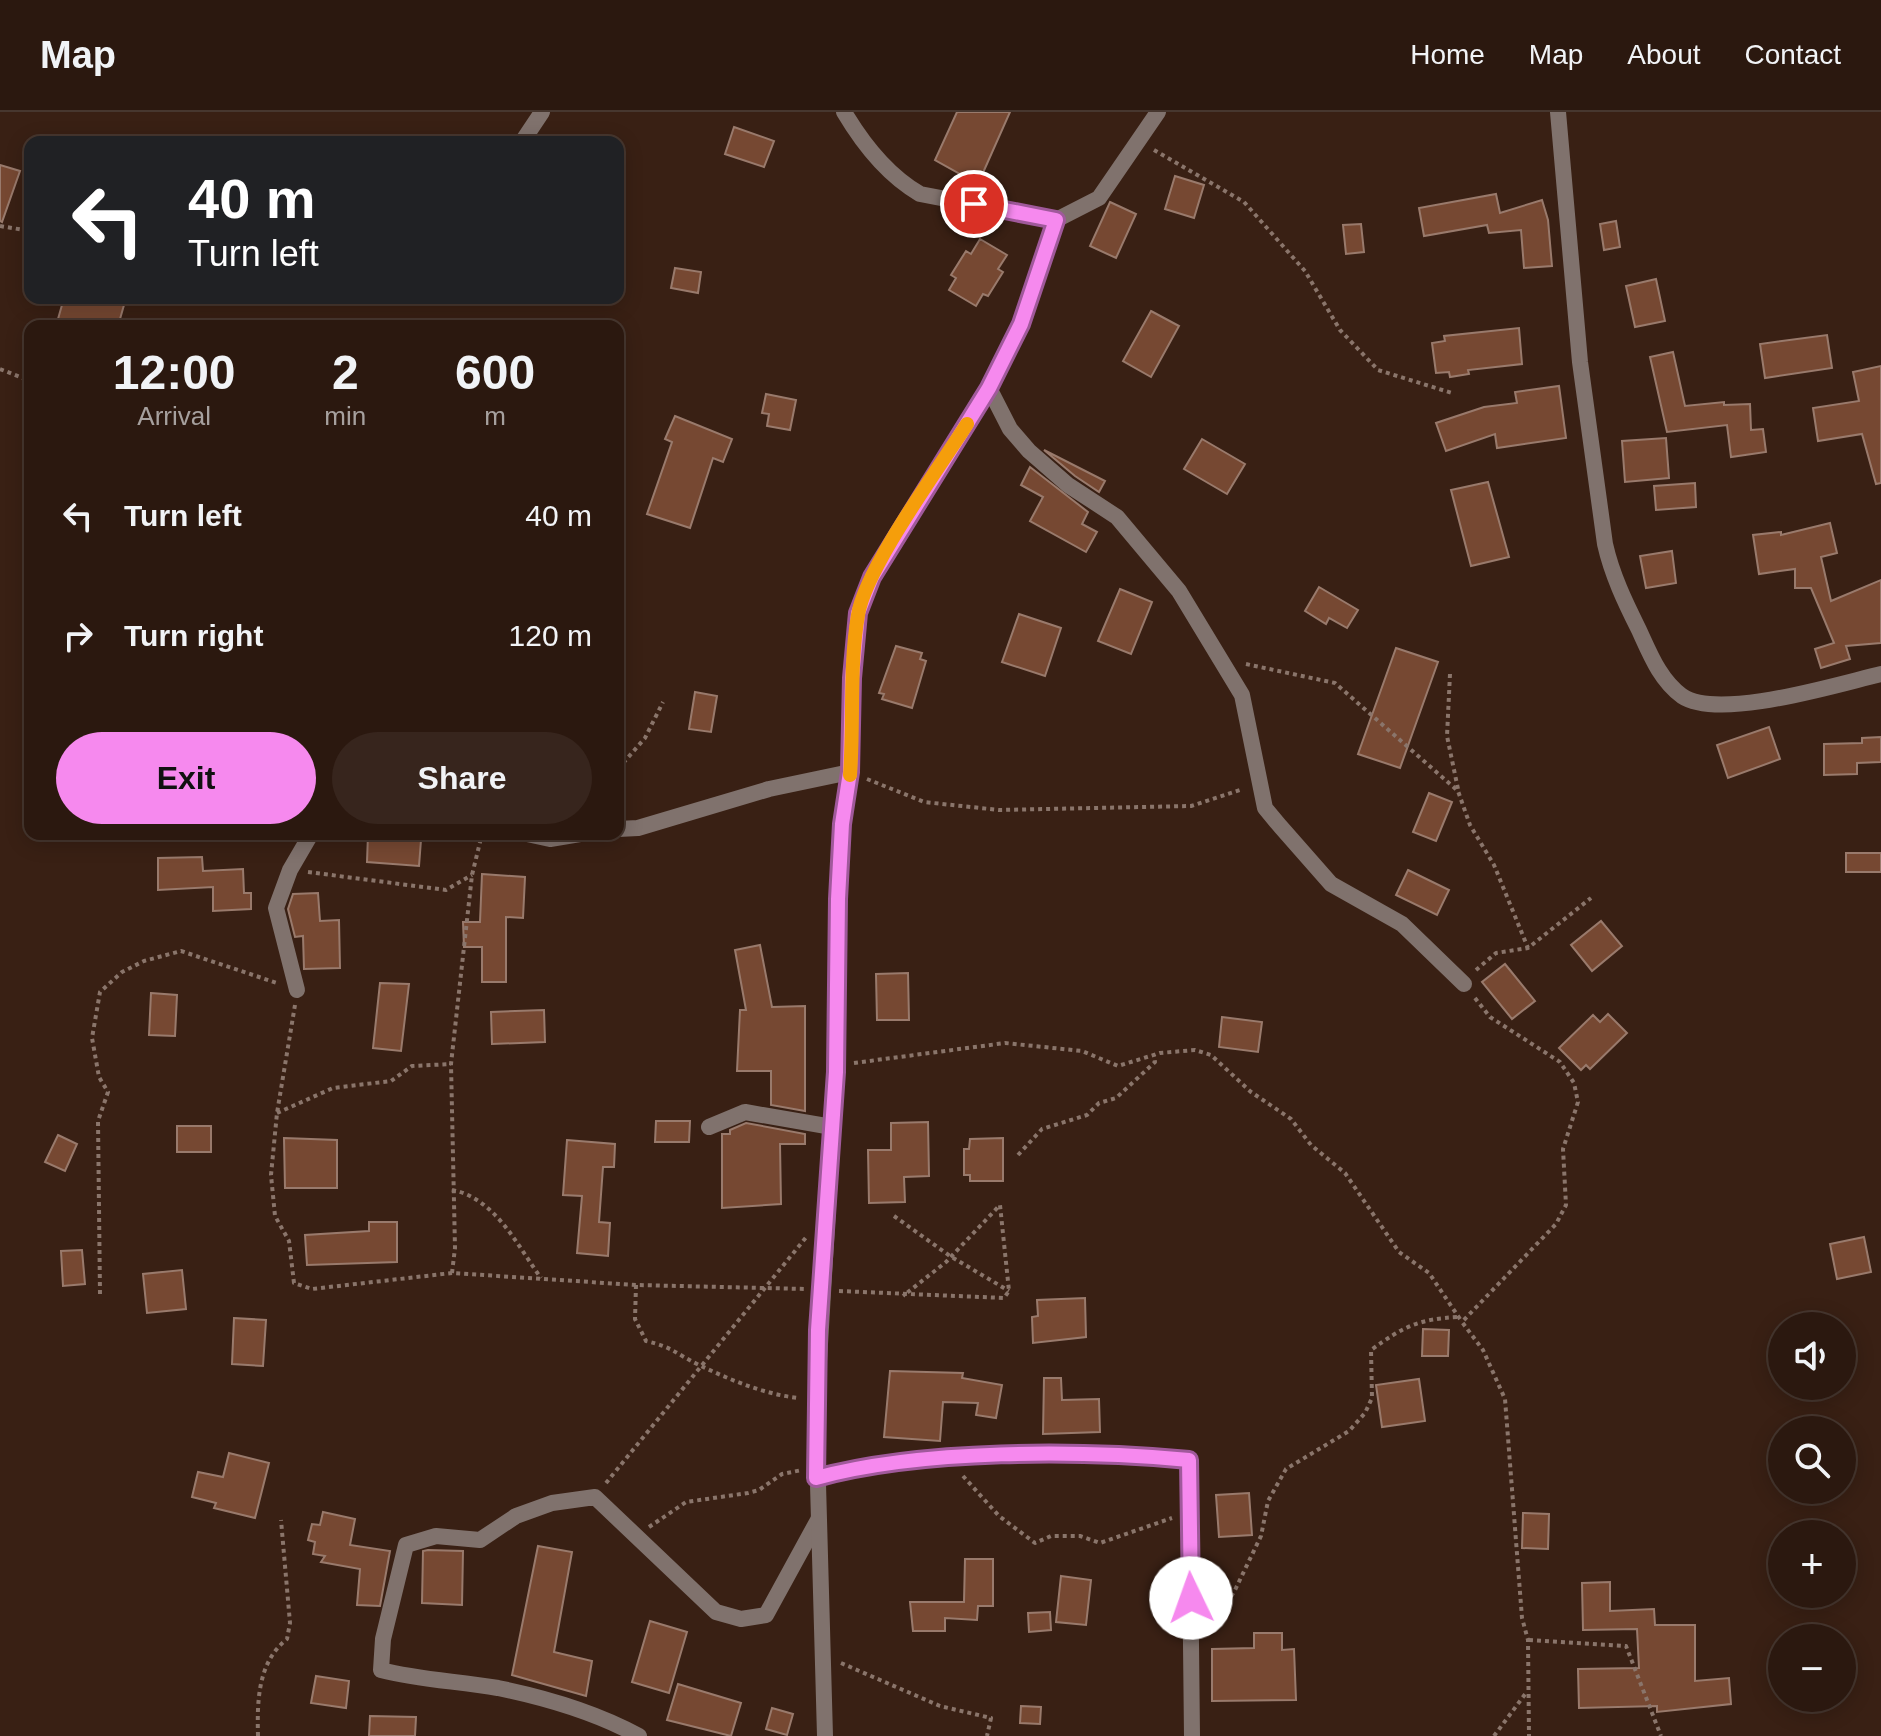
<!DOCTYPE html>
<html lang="en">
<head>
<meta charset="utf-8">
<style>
	body { margin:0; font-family:Arial,sans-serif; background:#37251d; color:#f1f3f6; height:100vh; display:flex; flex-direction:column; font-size:30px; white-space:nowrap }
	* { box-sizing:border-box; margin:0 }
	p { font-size:26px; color:#a6a09e }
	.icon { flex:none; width:44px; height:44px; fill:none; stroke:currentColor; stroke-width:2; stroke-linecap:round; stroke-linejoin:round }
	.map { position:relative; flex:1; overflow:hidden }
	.side { position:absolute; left:24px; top:208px; width:600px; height:520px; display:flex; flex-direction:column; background:#2b180f; border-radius:16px; box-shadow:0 4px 20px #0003,0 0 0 2px #47372f }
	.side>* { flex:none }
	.banner { position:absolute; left:24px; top:24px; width:600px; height:168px; border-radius:16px; box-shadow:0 4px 20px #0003,0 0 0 2px #47372f; background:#202124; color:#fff; overflow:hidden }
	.buttons { position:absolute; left:1768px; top:1200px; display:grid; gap:16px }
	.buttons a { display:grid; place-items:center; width:88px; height:88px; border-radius:50%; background:#2b180f; box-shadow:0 4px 20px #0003,0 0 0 2px #47372f; font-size:40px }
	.pin { position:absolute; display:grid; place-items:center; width:68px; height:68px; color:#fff; margin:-34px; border:4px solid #fff; border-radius:50%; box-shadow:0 2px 8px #0007 }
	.me { position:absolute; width:88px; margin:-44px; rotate:357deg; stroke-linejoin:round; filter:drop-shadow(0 0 6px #0008) }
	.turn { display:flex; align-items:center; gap:28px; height:168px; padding:0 32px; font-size:36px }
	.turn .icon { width:104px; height:104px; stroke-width:2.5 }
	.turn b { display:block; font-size:56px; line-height:68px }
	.eta { display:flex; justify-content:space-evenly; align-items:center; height:136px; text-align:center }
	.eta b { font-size:48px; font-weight:700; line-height:56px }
	.button { display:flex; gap:16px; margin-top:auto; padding:16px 32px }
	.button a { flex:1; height:92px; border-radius:48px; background:#f689ee; color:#111; font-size:32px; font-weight:700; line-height:92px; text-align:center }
	.button a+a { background:#37251d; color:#f1f3f6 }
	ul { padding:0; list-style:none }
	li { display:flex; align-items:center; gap:24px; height:120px; padding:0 32px }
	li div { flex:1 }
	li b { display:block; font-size:30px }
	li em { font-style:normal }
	header { display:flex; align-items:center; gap:48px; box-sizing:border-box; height:112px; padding:0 40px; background:#2b180f; border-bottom:2px solid #47372f }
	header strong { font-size:38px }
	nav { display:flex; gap:44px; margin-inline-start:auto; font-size:28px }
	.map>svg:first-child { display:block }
</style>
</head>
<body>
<header>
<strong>Map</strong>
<nav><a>Home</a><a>Map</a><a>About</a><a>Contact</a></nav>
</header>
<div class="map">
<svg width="1881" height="1624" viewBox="0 0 1881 1624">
	<rect width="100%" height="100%" fill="#392014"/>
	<!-- building -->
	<g fill="#764832" stroke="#997a6c" stroke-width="2">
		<path d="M 957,0 L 1010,0 L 978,72 L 935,48 Z"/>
		<path d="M 734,15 L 774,29 L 764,55 L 725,42 Z"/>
		<path d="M 0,53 L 20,59 L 2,110 L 0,109 Z"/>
		<path d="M 1175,64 L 1204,73 L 1194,106 L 1165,97 Z"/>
		<path d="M 1496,82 L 1500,101 L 1542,88 L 1548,108 L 1552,154 L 1524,156 L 1521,118 L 1489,121 L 1487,113 L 1424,124 L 1419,96 Z"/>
		<path d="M 1110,90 L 1136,102 L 1116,146 L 1090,134 Z"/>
		<path d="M 1616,109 L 1620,135 L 1604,138 L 1600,112 Z"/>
		<path d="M 1361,112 L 1364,140 L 1346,142 L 1343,113 Z"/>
		<path d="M 980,127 L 1007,143 L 998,157 L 1003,160 L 988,184 L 983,182 L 976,194 L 949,178 L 956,166 L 951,163 L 966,139 L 971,142 Z"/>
		<path d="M 675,156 L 701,160 L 698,181 L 671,176 Z"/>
		<path d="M 1656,167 L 1665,209 L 1635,215 L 1626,174 Z"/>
		<path d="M 64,186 L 126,186 L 118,214 L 56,214 Z"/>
		<path d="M 1151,199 L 1179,214 L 1151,265 L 1123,249 Z"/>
		<path d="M 1519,216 L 1522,252 L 1468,258 L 1469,262 L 1450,265 L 1449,260 L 1436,261 L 1432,231 L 1445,229 L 1444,224 Z"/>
		<path d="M 1827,223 L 1832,256 L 1765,266 L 1760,232 Z"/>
		<path d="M 1673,240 L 1685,294 L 1724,290 L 1724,293 L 1750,292 L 1751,318 L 1763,317 L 1766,340 L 1731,345 L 1727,313 L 1667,320 L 1650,245 Z"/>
		<path d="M 1881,254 L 1881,371 L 1876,372 L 1862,322 L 1818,329 L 1813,296 L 1859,289 L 1853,260 Z"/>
		<path d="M 1559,274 L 1566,326 L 1497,336 L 1495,322 L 1446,339 L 1436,311 L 1484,295 L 1517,291 L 1515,280 Z"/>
		<path d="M 766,282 L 796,288 L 790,318 L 767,314 L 769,302 L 762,301 Z"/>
		<path d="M 675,304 L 732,327 L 723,350 L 713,346 L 690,416 L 647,402 L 672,330 L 665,327 Z"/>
		<path d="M 1666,326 L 1669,366 L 1625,370 L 1622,329 Z"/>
		<path d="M 1202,327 L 1245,352 L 1227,382 L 1184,357 Z"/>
		<path d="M 1044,338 L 1105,369 L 1099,380 L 1075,364 Z"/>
		<path d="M 1030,355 L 1088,400 L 1082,412 L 1097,420 L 1086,440 L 1030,409 L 1043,385 L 1021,373 Z"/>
		<path d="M 1488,370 L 1509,445 L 1471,454 L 1451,378 Z"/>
		<path d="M 1695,371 L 1696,395 L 1656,398 L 1654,374 Z"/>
		<path d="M 1830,411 L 1837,441 L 1821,445 L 1831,489 L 1881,468 L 1881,531 L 1846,534 L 1850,547 L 1821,556 L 1815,537 L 1834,531 L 1811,476 L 1795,476 L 1795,457 L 1759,462 L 1753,423 L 1781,420 L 1781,423 Z"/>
		<path d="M 1672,439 L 1676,471 L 1646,476 L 1640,444 Z"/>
		<path d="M 1319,475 L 1358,498 L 1347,516 L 1329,506 L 1326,512 L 1305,499 Z"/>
		<path d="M 1120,477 L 1152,490 L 1131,542 L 1098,529 Z"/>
		<path d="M 1019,502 L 1061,516 L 1045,564 L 1002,550 Z"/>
		<path d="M 896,534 L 922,541 L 920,547 L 926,549 L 912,596 L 882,587 L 884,582 L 879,581 Z"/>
		<path d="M 1396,536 L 1438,550 L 1400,656 L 1358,642 Z"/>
		<path d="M 695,580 L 717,584 L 711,620 L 689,617 Z"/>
		<path d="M 1769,615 L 1780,647 L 1728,666 L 1717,633 Z"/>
		<path d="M 1881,625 L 1881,650 L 1857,651 L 1857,662 L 1824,663 L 1824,632 L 1862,631 L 1862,626 Z"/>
		<path d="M 1429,681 L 1452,690 L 1436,729 L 1413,720 Z"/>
		<path d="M 368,722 L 421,728 L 419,754 L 367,750 Z"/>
		<rect x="1846" y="741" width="35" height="19"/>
		<path d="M 202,745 L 203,759 L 243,757 L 244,781 L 251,781 L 251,797 L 213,799 L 213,775 L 158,778 L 158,746 Z"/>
		<path d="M 1408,758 L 1449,778 L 1437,803 L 1396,783 Z"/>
		<path d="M 482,762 L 525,765 L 523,806 L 506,805 L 506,870 L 482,870 L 482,835 L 464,835 L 463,810 L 480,810 Z"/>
		<path d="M 318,781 L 320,809 L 339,808 L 340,856 L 304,857 L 303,824 L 295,825 L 288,797 L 293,782 Z"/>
		<path d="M 1601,809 L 1622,834 L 1592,859 L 1571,833 Z"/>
		<path d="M 760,833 L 772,895 L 805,894 L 805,999 L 771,993 L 771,959 L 737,959 L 740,898 L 746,898 L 735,838 Z"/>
		<path d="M 1505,852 L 1535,889 L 1512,907 L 1482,870 Z"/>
		<path d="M 908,861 L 909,908 L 877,908 L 876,862 Z"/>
		<path d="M 380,871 L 409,872 L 401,939 L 373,936 Z"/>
		<path d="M 151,881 L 177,883 L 175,924 L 149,923 Z"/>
		<path d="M 544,898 L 545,930 L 492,932 L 491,900 Z"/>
		<path d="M 1608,902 L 1627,921 L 1590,957 L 1586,953 L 1581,958 L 1559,936 L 1593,903 L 1600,910 Z"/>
		<path d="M 1222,905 L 1262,910 L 1258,940 L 1219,935 Z"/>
		<path d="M 656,1009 L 690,1009 L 689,1030 L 655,1030 Z"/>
		<path d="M 928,1010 L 929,1064 L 904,1065 L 905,1090 L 869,1091 L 868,1038 L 891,1038 L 891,1011 Z"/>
		<path d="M 746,1011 L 805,1022 L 805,1032 L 780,1032 L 781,1092 L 722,1096 L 722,1022 L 730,1022 L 730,1018 Z"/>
		<rect x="177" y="1014" width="34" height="26"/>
		<path d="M 58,1023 L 77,1032 L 65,1059 L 45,1050 Z"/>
		<path d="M 284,1026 L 337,1028 L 337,1076 L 285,1076 Z"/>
		<path d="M 1003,1026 L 1003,1069 L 970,1069 L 970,1063 L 964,1063 L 964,1037 L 969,1037 L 970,1027 Z"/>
		<path d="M 567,1028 L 615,1032 L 614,1055 L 603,1055 L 599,1110 L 610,1111 L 608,1144 L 577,1141 L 582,1084 L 563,1083 Z"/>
		<path d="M 369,1110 L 397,1110 L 397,1150 L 307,1153 L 305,1123 L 369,1119 Z"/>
		<path d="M 1864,1125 L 1871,1160 L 1837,1167 L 1830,1132 Z"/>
		<path d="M 82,1138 L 85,1172 L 63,1174 L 61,1139 Z"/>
		<path d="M 182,1158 L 186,1197 L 147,1201 L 143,1162 Z"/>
		<path d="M 1085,1186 L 1086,1225 L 1033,1231 L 1032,1205 L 1038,1204 L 1037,1188 Z"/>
		<path d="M 234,1206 L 266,1208 L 263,1254 L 232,1252 Z"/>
		<path d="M 1423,1217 L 1449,1218 L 1448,1244 L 1422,1244 Z"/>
		<path d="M 890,1259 L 963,1261 L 962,1266 L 1002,1273 L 996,1306 L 976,1303 L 978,1291 L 943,1290 L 940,1329 L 884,1325 Z"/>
		<path d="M 1044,1266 L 1061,1266 L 1062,1288 L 1099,1287 L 1100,1320 L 1043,1322 Z"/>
		<path d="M 1419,1267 L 1425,1309 L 1382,1315 L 1376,1273 Z"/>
		<path d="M 229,1341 L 269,1351 L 255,1406 L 214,1396 L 216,1391 L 192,1385 L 198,1360 L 223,1365 Z"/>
		<path d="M 1249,1381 L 1252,1423 L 1219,1425 L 1216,1383 Z"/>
		<path d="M 323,1400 L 355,1407 L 350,1433 L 390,1439 L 380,1494 L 357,1493 L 360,1457 L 321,1450 L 325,1444 L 313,1442 L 315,1430 L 308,1428 L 312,1412 L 320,1413 Z"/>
		<path d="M 1523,1401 L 1549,1402 L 1548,1437 L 1522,1436 Z"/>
		<path d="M 538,1434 L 572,1440 L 554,1540 L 592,1549 L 586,1584 L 512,1563 Z"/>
		<path d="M 428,1438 L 463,1439 L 462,1493 L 422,1491 L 423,1439 Z"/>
		<path d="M 965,1447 L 993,1447 L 993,1494 L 978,1494 L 977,1508 L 945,1506 L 945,1519 L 913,1519 L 910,1490 L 964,1490 Z"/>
		<path d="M 1061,1464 L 1091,1468 L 1086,1513 L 1056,1510 Z"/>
		<path d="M 1610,1470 L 1610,1499 L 1654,1497 L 1655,1513 L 1695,1513 L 1695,1569 L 1729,1566 L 1731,1592 L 1657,1600 L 1657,1594 L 1579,1596 L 1578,1557 L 1639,1556 L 1637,1517 L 1583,1518 L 1582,1471 Z"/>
		<path d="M 1050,1500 L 1051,1518 L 1029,1520 L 1028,1501 Z"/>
		<path d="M 650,1509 L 687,1520 L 669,1581 L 632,1570 Z"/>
		<path d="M 1254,1521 L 1282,1521 L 1282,1538 L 1294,1537 L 1296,1588 L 1212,1589 L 1212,1537 L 1254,1536 Z"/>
		<path d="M 316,1564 L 349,1569 L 346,1596 L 311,1591 Z"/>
		<path d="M 678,1572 L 741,1591 L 731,1624 L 667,1608 Z"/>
		<path d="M 1021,1594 L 1041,1595 L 1040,1612 L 1020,1611 Z"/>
		<path d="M 772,1596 L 793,1602 L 787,1623 L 766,1617 Z"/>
		<path d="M 370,1604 L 416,1605 L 415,1624 L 369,1624 Z"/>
	</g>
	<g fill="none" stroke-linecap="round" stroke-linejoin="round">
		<!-- path -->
		<g stroke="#8a756b" stroke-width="4" stroke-dasharray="4 4" stroke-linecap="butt">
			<path d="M 1154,38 L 1244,90 L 1305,159 L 1340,218 L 1378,258 L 1452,281"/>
			<path d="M 0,114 L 30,119"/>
			<path d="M 0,257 L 30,269"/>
			<path d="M 1246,552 L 1335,571 L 1458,679 L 1470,713 L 1494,753 L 1528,836 L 1591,786"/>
			<path d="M 1450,562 L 1447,624 L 1458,677"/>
			<path d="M 618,657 L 645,626 L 663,590"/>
			<path d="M 867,667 L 924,690 L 999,698 L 1191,694 L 1243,677"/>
			<path d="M 308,760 L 446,778 L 472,763"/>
			<path d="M 1476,858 L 1496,841 L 1528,836"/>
			<path d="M 1475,886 L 1490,905 L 1560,950 L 1574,971 L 1578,990 L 1563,1037 L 1566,1093 L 1556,1112 L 1462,1210 L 1483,1238 L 1505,1287 L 1522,1506 L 1528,1528 L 1529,1624"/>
			<path d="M 295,893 L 277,1001 L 271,1063 L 275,1104 L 289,1129 L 294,1171 L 312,1177 L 452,1161 L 636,1173 L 807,1177"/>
			<path d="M 854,951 L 1005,931 L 1082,939 L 1118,954 L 1160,941 L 1195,938 L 1211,943 L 1251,980 L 1291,1007 L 1311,1033 L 1345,1061 L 1399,1140 L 1429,1161 L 1462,1210"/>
			<path d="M 277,1001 L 333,976 L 391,969 L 412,954 L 451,952"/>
			<path d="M 1018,1043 L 1042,1017 L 1087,1003 L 1099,991 L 1116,986 L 1155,950 L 1154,943"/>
			<path d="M 452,1078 C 495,1086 517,1133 541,1166"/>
			<path d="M 894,1104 L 950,1144 L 1009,1179"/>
			<path d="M 452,1161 L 455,1136 L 451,952 L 472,763 L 482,722"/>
			<path d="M 636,1173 L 635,1207 L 646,1229 C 672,1235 675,1241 697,1252 C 728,1267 763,1282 798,1286"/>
			<path d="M 839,1179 L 1004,1186 L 1009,1179 L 1000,1093 L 946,1150 L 903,1184"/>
			<path d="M 100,1182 L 98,1009 L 108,980 L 99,965 L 92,926 L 100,880 L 122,860 L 144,849 L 181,839 L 277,871"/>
			<path d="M 963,1364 L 999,1404 L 1035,1431 L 1051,1424 L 1080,1424 L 1100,1431 L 1172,1406"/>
			<path d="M 606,1371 L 808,1123"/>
			<path d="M 649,1415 L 686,1390 L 748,1381 L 759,1378 L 782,1362 L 802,1358"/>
			<path d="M 1209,1507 L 1226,1493 L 1235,1478 L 1261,1424 L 1268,1389 L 1286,1357 L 1349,1319 L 1365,1301 L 1372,1286 L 1371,1238 C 1403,1215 1418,1207 1458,1205"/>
			<path d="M 1529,1528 L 1626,1534 L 1661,1624"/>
			<path d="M 841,1551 L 940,1594 L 991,1606 L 987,1624"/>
			<path d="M 258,1624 C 257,1588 258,1550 287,1527 L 290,1511 L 281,1408"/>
			<path d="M 1494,1624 L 1526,1581"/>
		</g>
		<!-- minor -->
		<g stroke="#80726d" stroke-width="16">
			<path d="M 844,0 C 863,32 887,63 920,82 L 1056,108"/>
			<path d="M 1558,0 L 1580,250 L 1605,432 C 1612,463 1625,490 1639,518 C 1650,542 1660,568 1682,584 C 1719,609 1838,572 1881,562"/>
			<path d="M 522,30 L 542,0"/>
			<path d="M 989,276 L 1010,317 L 1029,339 L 1068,373 L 1117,405 L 1179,479 L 1242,583 L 1265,696 L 1280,714 L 1331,772 L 1402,812 L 1464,872"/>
			<path d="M 618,717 L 638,716 L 769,677 L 850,660"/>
			<path d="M 527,722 L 550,727 L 580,722"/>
			<path d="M 297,878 L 276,796 L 290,758 L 311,722"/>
			<path d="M 709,1015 L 745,1000 L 832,1015"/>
			<path d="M 816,1366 C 923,1337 1078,1338 1189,1348 L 1192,1624"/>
			<path d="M 639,1624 C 595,1600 547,1586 498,1576 C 458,1569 419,1568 381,1558 L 383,1527 L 406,1433 L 436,1424 L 480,1428 L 516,1404 L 552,1391 L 595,1385 L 716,1500 L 741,1507 L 766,1503 L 818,1408"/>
			<path d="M 825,1624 L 816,1300 L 836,960 L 838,787 L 842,712 L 850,660 L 852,566 L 858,501 L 872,465 L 989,276 L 1021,212 L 1056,108 L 1099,86 L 1158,0"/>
		</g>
	</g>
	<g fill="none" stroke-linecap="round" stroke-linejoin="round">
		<!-- route casing -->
		<g stroke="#a0599b" stroke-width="20">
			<path id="route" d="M 974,92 L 1056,108 L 1021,212 L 989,276 L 872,465 L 858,501 L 852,566 L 850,660 L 842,712 L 838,787 L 836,960 L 818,1218 L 816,1366 C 922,1337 1079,1338 1189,1348 L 1191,1486"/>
		</g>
		<!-- route -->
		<use href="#route" stroke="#f689ee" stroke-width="14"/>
		<!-- slow -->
		<path stroke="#f59e0b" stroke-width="14" d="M 850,663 C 854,610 849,556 858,503 C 865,457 939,356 967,312"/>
	</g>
</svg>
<div class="buttons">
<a><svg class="icon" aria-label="sound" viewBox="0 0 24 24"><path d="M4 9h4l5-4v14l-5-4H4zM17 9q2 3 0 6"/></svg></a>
<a><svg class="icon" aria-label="search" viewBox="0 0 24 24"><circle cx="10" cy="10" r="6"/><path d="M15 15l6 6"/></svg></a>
<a>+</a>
<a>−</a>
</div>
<div class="pin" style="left:974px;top:92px;background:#d93025"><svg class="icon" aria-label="arrive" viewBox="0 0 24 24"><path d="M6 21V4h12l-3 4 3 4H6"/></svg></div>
<svg class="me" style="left:1191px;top:1486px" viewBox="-20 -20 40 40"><circle r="19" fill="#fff"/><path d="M0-13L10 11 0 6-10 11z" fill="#f689ee"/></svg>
<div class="banner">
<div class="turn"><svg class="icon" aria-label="left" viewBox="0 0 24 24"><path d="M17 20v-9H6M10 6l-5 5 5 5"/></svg><div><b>40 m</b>Turn left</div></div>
</div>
<section class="side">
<div class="eta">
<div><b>12:00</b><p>Arrival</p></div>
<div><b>2</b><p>min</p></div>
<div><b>600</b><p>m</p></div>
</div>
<ul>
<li><svg class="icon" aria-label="left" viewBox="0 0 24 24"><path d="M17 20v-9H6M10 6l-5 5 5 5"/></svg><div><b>Turn left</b></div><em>40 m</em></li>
<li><svg class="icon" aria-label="right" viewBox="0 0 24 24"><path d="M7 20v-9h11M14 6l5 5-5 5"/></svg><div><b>Turn right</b></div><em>120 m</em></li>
</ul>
<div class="button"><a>Exit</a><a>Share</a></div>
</section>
</div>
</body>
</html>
